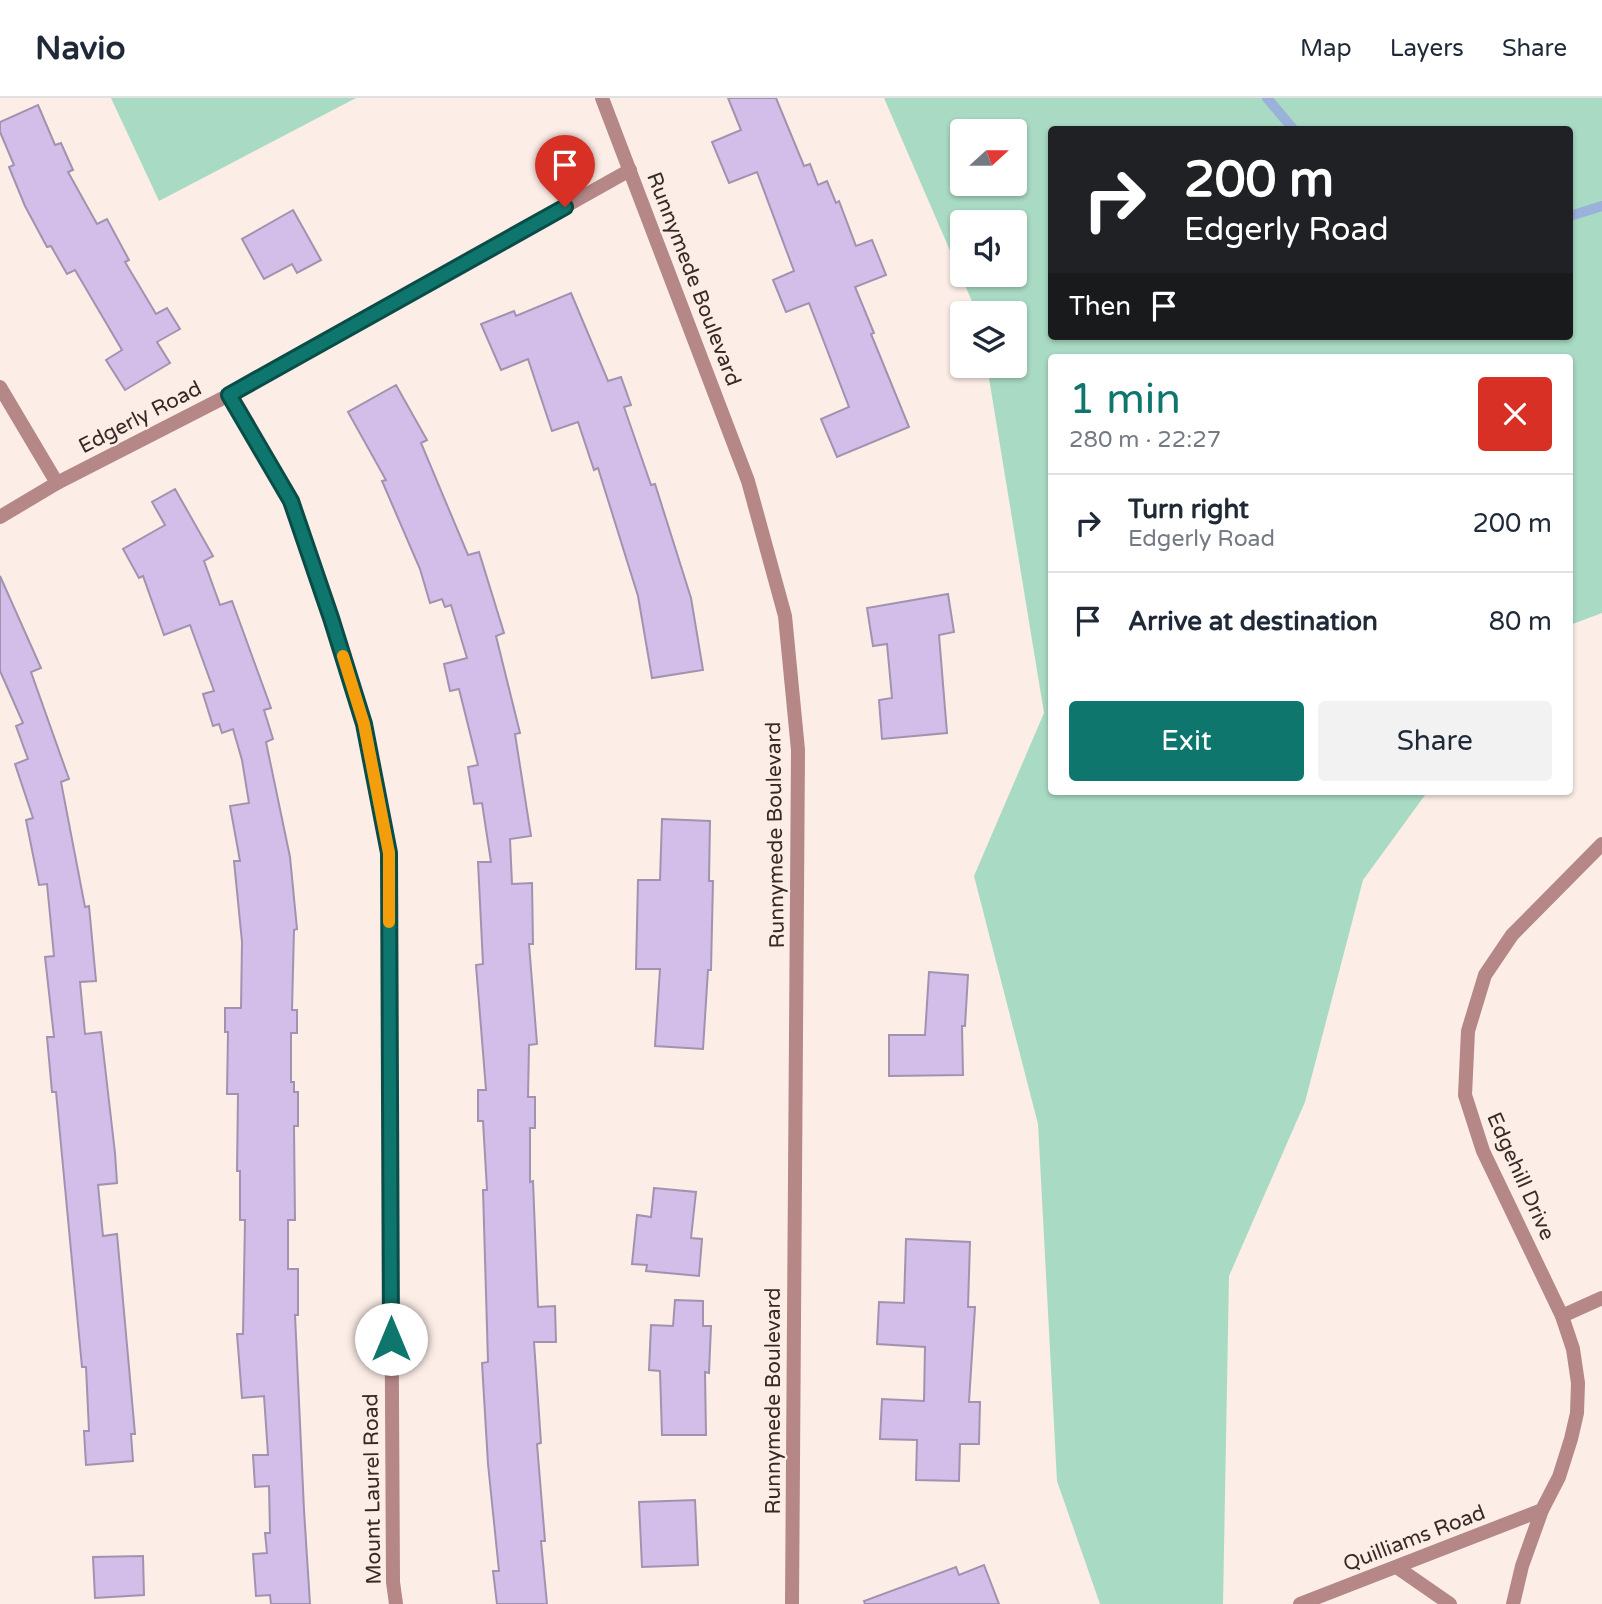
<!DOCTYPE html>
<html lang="en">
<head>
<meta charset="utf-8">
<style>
	body { margin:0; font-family:"Varela Round",sans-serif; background:#f2f2f3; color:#1f2937; height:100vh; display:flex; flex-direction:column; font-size:26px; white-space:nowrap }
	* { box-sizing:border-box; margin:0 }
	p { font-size:23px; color:#747a83 }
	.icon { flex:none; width:38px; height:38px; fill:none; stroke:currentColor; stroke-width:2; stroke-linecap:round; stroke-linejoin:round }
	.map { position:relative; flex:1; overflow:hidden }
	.drawer { position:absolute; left:1048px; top:256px; width:525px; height:441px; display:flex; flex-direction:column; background:#fff; border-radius:7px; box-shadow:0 2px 5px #0004 }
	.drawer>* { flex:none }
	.hud { position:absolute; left:1048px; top:28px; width:525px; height:214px; border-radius:7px; box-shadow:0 2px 5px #0004; background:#202124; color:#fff; overflow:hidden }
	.needle { width:46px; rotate:69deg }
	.tools { position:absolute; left:950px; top:21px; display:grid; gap:14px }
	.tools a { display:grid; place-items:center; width:77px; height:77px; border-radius:7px; background:#fff; box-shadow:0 2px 5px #0004; font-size:35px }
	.pin { position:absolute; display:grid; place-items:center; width:60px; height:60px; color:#fff; margin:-72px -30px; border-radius:50% 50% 50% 0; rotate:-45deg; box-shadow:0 0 7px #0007 }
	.pin .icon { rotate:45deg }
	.me { position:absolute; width:77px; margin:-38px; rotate:0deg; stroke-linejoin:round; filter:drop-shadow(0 0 5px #0008) }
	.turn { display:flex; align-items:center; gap:24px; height:147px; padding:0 21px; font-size:32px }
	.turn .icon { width:91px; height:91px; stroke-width:2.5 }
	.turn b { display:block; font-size:49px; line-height:60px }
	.then { display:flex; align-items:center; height:66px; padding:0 21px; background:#0003; gap:14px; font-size:26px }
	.round { display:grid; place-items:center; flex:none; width:74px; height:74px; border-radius:7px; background:#f2f2f3 }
	.head { display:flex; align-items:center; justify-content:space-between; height:119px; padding:0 21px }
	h1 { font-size:42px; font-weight:600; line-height:52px; color:#0f766e }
	.button { display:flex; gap:14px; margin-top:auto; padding:14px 21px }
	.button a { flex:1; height:80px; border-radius:7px; background:#0f766e; color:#fff; font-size:28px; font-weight:600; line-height:80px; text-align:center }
	.button a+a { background:#f2f2f3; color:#1f2937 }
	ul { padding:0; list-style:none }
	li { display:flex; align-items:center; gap:21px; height:98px; padding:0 21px; border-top:2px solid #e0e1e3 }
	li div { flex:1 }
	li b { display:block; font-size:26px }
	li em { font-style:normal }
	header { display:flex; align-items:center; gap:42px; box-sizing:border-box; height:98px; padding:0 35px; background:#fff; border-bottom:2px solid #e0e1e3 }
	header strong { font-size:33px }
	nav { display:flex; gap:38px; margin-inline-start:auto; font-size:24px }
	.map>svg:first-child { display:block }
</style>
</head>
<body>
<header>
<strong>Navio</strong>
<nav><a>Map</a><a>Layers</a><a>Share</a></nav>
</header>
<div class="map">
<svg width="1602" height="1506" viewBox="0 0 1602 1506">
	<rect width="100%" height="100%" fill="#fcede7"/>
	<!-- green -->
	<g fill="#a9dac3" fill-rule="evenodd">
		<path d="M 111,0 L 356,0 L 159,103 Z"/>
		<path d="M 884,0 L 1602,0 L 1602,515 L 1570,527 L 1570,259 L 1052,259 L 1052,693 L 1428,693 L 1363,782 L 1305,1004 L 1229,1178 L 1223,1506 L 1100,1506 L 1057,1383 L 1038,1026 L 974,778 L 1044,615 L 987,268 L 1015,268 L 1015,215 L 977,215 ZM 1052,32 L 1570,32 L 1570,238 L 1052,238 ZM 962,33 L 1015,33 L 1015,86 L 962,86 ZM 962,124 L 1015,124 L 1015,177 L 962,177 Z"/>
	</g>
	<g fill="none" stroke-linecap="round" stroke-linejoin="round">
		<!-- stream -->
		<g stroke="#9ab1da" stroke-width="10">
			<path d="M 1267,0 L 1294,32"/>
			<path d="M 1570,118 L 1602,108"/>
		</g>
	</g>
	<!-- building -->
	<g fill="#d3bde9" stroke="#a193b0" stroke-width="2">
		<path d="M 728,0 L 776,0 L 804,68 L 810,66 L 818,87 L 827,83 L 836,105 L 839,103 L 856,148 L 872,142 L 886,177 L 855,189 L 874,235 L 871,236 L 909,329 L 837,359 L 821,321 L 849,309 L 809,205 L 786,214 L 773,182 L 794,173 L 757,74 L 729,85 L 712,44 L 741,32 Z"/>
		<path d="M 38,7 L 55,47 L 61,45 L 73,72 L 68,74 L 97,126 L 107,121 L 129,162 L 125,164 L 156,216 L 167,210 L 180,231 L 157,244 L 170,265 L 125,292 L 106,262 L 122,252 L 75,172 L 67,176 L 51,148 L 47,149 L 25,108 L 9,69 L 14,67 L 0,34 L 0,24 Z"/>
		<path d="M 293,112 L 321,162 L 297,175 L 292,166 L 264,181 L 242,141 Z"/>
		<path d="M 571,195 L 608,283 L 621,279 L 631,307 L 624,309 L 651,387 L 655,386 L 691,500 L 703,572 L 652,580 L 638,498 L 598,370 L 594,372 L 578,324 L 552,333 L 528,261 L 501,272 L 481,226 L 514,213 L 516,218 Z"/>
		<path d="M 396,287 L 427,342 L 421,345 L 468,457 L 479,454 L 504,535 L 496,538 L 520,635 L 515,636 L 531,738 L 510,741 L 512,786 L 532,785 L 533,846 L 529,846 L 537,946 L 529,947 L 528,999 L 535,999 L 535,1030 L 530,1030 L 530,1084 L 533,1083 L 538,1209 L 555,1208 L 556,1244 L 534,1244 L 541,1345 L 537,1346 L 545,1443 L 541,1443 L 547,1506 L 497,1506 L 493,1473 L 499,1473 L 488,1366 L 482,1265 L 488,1264 L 483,1092 L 487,1092 L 483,1023 L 478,1023 L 478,992 L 486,992 L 476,867 L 483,866 L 478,764 L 491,764 L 482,705 L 474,706 L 468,669 L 478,667 L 459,591 L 450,593 L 444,566 L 467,560 L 451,507 L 445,509 L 442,501 L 430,505 L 420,471 L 382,383 L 386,382 L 348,314 Z"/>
		<path d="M 175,391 L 213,458 L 204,463 L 220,507 L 232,503 L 271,610 L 264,612 L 273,641 L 266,644 L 290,759 L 297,831 L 294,832 L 292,912 L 297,912 L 297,935 L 291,935 L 291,984 L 294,984 L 294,994 L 298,994 L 298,1028 L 294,1028 L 295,1122 L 288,1122 L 288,1171 L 298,1171 L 298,1217 L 295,1217 L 304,1412 L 310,1506 L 271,1506 L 270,1497 L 256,1498 L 253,1456 L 267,1455 L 265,1435 L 270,1435 L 269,1388 L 255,1389 L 253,1357 L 268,1357 L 264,1298 L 242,1300 L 237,1236 L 243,1236 L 245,1122 L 240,1122 L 240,1073 L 237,1073 L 238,996 L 227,996 L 228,934 L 225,934 L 225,910 L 241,910 L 242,844 L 234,763 L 240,763 L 230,708 L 249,705 L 242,662 L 233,631 L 222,635 L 219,626 L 213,628 L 203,596 L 214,593 L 190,527 L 164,537 L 143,478 L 139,480 L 123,451 L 165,427 L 152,404 Z"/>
		<path d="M 0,478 L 41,570 L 31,574 L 69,681 L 61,684 L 85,809 L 89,808 L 96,883 L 80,884 L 85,936 L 101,934 L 115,1055 L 117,1085 L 98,1087 L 103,1138 L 117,1136 L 135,1336 L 131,1336 L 133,1363 L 86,1367 L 84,1333 L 89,1333 L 86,1269 L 82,1269 L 56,994 L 52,994 L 47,939 L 54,939 L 45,859 L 54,858 L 47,786 L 39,787 L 26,722 L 33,720 L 15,666 L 28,661 L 16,628 L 23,625 L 0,573 Z"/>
		<path d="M 948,496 L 954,534 L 939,537 L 947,635 L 882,641 L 879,602 L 892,600 L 887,546 L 873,548 L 867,510 Z"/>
		<path d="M 662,721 L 710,723 L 709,783 L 713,783 L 711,872 L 708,872 L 703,951 L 655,948 L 660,871 L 636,871 L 638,782 L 660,782 Z"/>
		<path d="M 929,874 L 968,877 L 965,928 L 962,928 L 963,977 L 889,978 L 889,937 L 925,937 Z"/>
		<path d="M 654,1090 L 696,1094 L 691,1140 L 702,1141 L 699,1178 L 646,1173 L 647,1167 L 632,1166 L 637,1117 L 651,1119 Z"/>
		<path d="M 906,1141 L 970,1144 L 968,1209 L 975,1209 L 969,1304 L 980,1304 L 979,1346 L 960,1346 L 959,1383 L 916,1382 L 917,1342 L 880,1341 L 882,1301 L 924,1303 L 925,1249 L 877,1246 L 879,1204 L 904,1205 Z"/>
		<path d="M 675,1202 L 703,1203 L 703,1228 L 711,1228 L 709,1275 L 705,1274 L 706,1337 L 662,1337 L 660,1273 L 649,1272 L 651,1227 L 673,1228 Z"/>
		<path d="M 695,1402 L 698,1467 L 642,1469 L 639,1404 Z"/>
		<path d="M 143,1458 L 144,1497 L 95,1500 L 93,1459 Z"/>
		<path d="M 984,1467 L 999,1506 L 865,1506 L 864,1503 L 956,1469 L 959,1477 Z"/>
	</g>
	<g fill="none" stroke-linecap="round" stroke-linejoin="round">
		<!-- minor -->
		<g stroke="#b58787" stroke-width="14">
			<path d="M 602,0 L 748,383 L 785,518 L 798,652 L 792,1506"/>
			<path d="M 0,289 L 57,385"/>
			<path d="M 229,297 L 291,403 L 331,520 L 364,626 L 389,755 L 393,1484 L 396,1506"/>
			<path d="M 0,419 L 57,385 L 229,297 L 630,72"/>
			<path d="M 1562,1218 L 1602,1200"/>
			<path d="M 1398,1470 L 1450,1506"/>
			<path d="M 1300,1506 L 1542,1412"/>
			<path d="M 1513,1506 L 1522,1468 L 1542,1412 L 1559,1379 L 1571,1341 L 1577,1315 L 1578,1285 L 1573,1251 L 1562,1218 L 1483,1053 L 1465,997 L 1468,933 L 1485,877 L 1512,837 L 1602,746"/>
		</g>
	</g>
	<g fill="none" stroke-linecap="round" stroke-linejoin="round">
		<!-- route casing -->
		<g stroke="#0a4d48" stroke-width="18">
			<path id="route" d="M 391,1241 L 389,755 L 364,626 L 331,520 L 291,403 L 229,297 L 565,109"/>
		</g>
		<!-- route -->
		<use href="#route" stroke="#0f766e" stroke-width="12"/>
		<!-- slow -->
		<path stroke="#f59e0b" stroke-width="12" d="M 343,558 L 364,626 L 389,755 L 389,824"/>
	</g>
	<g text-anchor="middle" stroke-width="5" stroke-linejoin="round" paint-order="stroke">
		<!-- street labels -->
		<g font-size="21" fill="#372a24" stroke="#fcede7">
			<text transform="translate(694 181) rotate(69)" y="7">Runnymede Boulevard</text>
			<text transform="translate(140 319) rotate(-27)" y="7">Edgerly Road</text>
			<text transform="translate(775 737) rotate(-91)" y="7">Runnymede Boulevard</text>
			<text transform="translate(1521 1078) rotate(66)" y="7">Edgehill Drive</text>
			<text transform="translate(773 1303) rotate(-90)" y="7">Runnymede Boulevard</text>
			<text transform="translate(372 1391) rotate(-91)" y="7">Mount Laurel Road</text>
			<text transform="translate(1414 1440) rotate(-21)" y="7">Quilliams Road</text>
		</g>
	</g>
</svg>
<div class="tools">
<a><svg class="needle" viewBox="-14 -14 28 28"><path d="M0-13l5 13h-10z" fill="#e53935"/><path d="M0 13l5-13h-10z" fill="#747a83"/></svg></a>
<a><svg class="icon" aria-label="sound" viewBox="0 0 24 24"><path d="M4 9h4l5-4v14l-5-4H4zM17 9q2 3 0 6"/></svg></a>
<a><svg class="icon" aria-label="layers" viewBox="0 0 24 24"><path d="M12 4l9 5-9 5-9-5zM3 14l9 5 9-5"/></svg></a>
</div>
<div class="pin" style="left:565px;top:109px;background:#d93025"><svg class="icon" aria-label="arrive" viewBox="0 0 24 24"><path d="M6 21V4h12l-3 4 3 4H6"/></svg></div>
<svg class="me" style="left:391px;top:1241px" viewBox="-20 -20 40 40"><circle r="19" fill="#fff"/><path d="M0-13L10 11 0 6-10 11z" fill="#0f766e"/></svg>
<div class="hud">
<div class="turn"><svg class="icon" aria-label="right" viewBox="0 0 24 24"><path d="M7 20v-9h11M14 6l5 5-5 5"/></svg><div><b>200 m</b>Edgerly Road</div></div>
<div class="then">Then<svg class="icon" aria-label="arrive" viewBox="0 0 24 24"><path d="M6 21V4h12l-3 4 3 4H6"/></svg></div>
</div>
<section class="drawer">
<div class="head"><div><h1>1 min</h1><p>280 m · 22:27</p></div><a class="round" style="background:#d93025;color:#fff"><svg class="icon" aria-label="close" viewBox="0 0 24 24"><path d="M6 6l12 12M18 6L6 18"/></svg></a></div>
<ul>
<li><svg class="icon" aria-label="right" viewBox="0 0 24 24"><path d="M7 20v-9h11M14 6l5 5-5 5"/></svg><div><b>Turn right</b><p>Edgerly Road</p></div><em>200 m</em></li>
<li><svg class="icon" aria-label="arrive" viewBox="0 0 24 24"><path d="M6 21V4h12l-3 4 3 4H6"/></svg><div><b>Arrive at destination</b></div><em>80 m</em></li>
</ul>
<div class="button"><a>Exit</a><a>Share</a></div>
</section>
</div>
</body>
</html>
